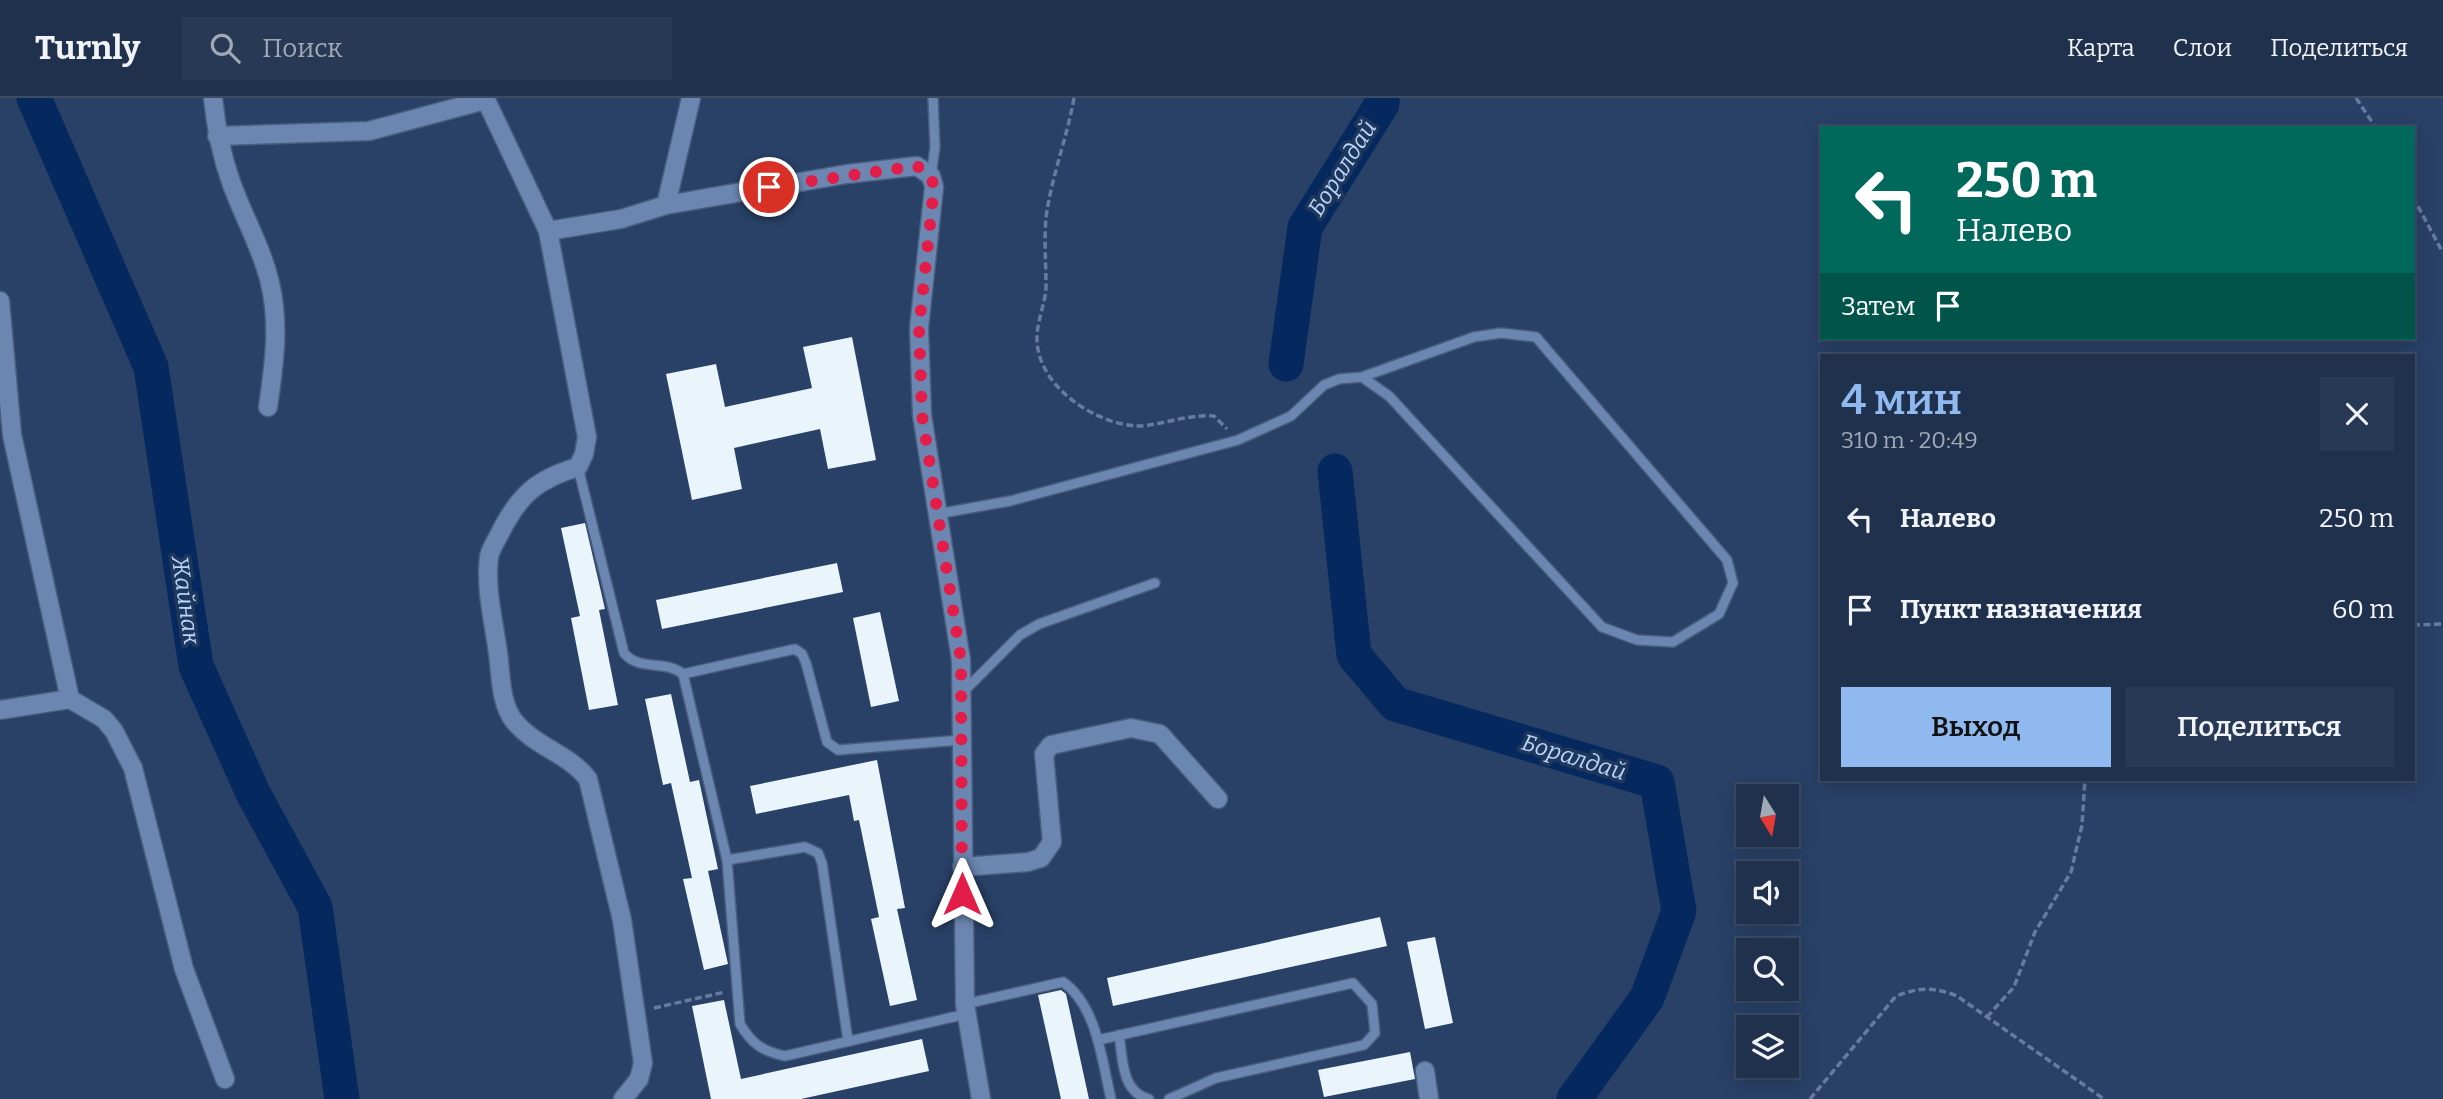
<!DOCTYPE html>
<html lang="ru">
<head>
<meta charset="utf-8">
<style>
	body { margin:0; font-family:Bitter,serif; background:#273954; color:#f1f3f6; height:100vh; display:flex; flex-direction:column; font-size:26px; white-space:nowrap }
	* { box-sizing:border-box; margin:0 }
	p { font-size:23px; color:#a1a9b6 }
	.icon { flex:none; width:38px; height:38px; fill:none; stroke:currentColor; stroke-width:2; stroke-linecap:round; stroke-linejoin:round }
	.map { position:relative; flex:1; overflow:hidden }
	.panel { position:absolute; left:1820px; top:256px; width:595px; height:427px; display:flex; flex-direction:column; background:#1f314d; border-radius:0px; box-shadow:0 4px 18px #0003,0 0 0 2px #3c4c65 }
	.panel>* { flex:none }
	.banner { position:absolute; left:1820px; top:28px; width:595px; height:214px; border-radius:0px; box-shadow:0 4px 18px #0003,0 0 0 2px #3c4c65; background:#00695c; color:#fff; overflow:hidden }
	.needle { width:46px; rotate:169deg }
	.fabs { position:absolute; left:1736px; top:686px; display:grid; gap:14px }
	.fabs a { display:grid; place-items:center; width:63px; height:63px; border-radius:0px; background:#1f314d; box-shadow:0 4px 18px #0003,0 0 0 2px #3c4c65; font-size:35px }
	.pin { position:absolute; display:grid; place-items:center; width:60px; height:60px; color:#fff; margin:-30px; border:4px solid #fff; border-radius:50%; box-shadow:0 2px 7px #0007 }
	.me { position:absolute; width:77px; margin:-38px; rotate:0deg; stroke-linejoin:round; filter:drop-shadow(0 0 5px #0008) }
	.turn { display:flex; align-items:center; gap:24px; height:147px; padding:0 21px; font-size:32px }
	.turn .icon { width:91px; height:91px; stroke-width:2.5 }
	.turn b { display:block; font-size:49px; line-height:60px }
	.then { display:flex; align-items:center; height:66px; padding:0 21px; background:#0003; gap:14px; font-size:26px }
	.round { display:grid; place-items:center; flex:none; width:74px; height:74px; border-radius:0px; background:#273954 }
	.summary { display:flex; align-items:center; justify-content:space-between; height:119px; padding:0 21px }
	h1 { font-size:42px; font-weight:600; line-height:52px; color:#90b9f0 }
	.cta { display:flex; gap:14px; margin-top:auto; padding:14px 21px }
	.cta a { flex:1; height:80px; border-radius:0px; background:#90b9f0; color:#111; font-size:28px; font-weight:600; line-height:80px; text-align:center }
	.cta a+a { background:#273954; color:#f1f3f6 }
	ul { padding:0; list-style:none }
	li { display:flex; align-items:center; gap:21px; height:91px; padding:0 21px }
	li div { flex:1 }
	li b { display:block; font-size:26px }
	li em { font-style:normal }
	header { display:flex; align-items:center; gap:42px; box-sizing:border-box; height:98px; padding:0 35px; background:#1f314d; border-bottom:2px solid #3c4c65 }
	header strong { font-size:33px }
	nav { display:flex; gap:38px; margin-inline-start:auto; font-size:24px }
	.search { width:490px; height:63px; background:#273954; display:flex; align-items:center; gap:18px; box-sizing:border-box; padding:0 24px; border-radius:0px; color:#a1a9b6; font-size:26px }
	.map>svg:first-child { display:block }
</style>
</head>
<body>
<header>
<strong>Turnly</strong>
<div class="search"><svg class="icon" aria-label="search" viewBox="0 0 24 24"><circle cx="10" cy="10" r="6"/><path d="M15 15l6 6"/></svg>Поиск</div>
<nav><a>Карта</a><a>Слои</a><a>Поделиться</a></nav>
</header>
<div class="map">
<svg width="2443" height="1001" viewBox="0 0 2443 1001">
	<rect width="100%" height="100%" fill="#294167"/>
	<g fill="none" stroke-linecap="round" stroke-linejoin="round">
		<!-- river -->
		<g stroke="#05295e" stroke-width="35">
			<path d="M 34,0 L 151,269 L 196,568 L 253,695 L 315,809 L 342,1001"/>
			<path d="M 1286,266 L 1305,129 L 1382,6 L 1382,0"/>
			<path d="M 1335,373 L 1354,557 L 1395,606 L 1657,684 L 1679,813 L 1647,900 L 1574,1001"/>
		</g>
	</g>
	<!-- building -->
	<g fill="#eaf4fb">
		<path d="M 852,239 L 876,362 L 828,371 L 820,331 L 734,350 L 742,391 L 692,402 L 666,276 L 716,266 L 725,309 L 812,290 L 803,249 Z"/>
		<path d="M 585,425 L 605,511 L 599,512 L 618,607 L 589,612 L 571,520 L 580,518 L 561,430 Z"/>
		<path d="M 837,465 L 843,494 L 662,531 L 656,502 Z"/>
		<path d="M 880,514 L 899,603 L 871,609 L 853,520 Z"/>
		<path d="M 671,596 L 690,684 L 699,682 L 718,771 L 708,773 L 728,866 L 704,872 L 683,781 L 692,780 L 671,685 L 663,687 L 645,601 Z"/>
		<path d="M 877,662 L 905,810 L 897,811 L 917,902 L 890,908 L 871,821 L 879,819 L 859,722 L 854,723 L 849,697 L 756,716 L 750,688 Z"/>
		<path d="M 1380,819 L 1387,848 L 1113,908 L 1107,880 Z"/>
		<path d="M 1435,839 L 1453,925 L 1425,931 L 1407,844 Z"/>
		<path d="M 1061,892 L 1066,896 L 1089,1001 L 1061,1001 L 1038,897 Z"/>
		<path d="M 724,902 L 741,981 L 922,941 L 929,973 L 801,1001 L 711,1001 L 692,908 Z"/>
		<path d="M 1410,954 L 1415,981 L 1324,999 L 1318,972 Z"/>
	</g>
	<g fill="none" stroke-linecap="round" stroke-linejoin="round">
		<!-- service casing -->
		<g stroke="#495e7d" stroke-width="12">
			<g id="service">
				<path d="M 931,78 L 935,49 L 933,0"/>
				<path d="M 578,369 L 624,555 C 640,574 665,561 683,576 L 727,762 L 740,926 C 752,946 762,953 785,958 L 966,916"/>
				<path d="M 937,416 L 1010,403 L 1238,342 L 1291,318 L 1324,287 L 1339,281 L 1362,279 L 1474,239 L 1501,235 L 1536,239 L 1727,462 L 1733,485 L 1719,516 L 1673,544 L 1637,542 L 1602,529 L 1389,298 L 1362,279"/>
				<path d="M 683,576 L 795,551 L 802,556 L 806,565 L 827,644 L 838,652 L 961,642"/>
				<path d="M 963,594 L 1020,537 L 1039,526 L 1155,485"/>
				<path d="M 727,762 L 805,749 L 818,755 L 822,765 L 848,943"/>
				<path d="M 965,906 L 1063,884 C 1097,908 1102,963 1111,1001"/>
				<path d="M 1119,937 C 1123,961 1121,994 1149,1001"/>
				<path d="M 1098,942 L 1353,885 L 1372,906 L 1375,935 L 1364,947 L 1216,980 L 1169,1001"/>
			</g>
		</g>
		<!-- minor casing -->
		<g stroke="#495e7d" stroke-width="21">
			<g id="minor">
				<path d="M 213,0 C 216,29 221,56 231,84 C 243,118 262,150 270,185 C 280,227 274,267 268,309"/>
				<path d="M 485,0 L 548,133 L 587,339 L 584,356 L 578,369 C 537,381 519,397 500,435 C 496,443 490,452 489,459 C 485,490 494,525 498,555 C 501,576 500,605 514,623 C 535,649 568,655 588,681 L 622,822 L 643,965 L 639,981 L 623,1001"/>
				<path d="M 217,38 L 369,33 L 485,2"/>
				<path d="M 666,107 L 847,76 L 917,68 L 931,78 L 934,89 L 919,230 L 922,317 L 961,562 L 965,906 L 981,1001"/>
				<path d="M 548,133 L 621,121 L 666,107 L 691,0"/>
				<path d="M 0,203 L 12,337 L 70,601 L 104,621 L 114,633 L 133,670 L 184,871 L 225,981"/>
				<path d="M 0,612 L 70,601"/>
				<path d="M 962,769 L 1028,764 L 1041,760 L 1052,744 L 1044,656 L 1051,647 L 1131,630 L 1160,636 L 1218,701"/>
				<path d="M 1425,973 L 1429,1001"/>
			</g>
		</g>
		<!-- path -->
		<g stroke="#677c9d" stroke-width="3.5" stroke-dasharray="7 3.5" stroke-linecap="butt">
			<path d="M 1074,0 C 1067,40 1051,80 1046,120 C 1044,144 1046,166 1046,190 C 1045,207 1036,225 1037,243 C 1039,288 1092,324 1135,328 C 1157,329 1185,316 1214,318 L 1227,331"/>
			<path d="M 2356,0 L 2376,30"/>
			<path d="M 2413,99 L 2443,155"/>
			<path d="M 2413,527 L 2443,526"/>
			<path d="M 654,910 L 725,894"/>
			<path d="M 1987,919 L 2014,889 L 2035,834 L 2071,774 L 2082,727 L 2085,681"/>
			<path d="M 1810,1001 L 1896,898 C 1920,889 1934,889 1957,898 L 2104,1001"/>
		</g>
		<!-- service -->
		<use href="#service" stroke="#6b86b0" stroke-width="9"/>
		<!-- minor -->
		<use href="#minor" stroke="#6b86b0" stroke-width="18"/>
	</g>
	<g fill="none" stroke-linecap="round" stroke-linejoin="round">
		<!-- route -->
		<path stroke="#e11d48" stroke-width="12" stroke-dasharray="0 21.6" d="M 769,89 L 917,68 L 931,78 L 934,89 L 919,230 L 922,317 L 961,562 L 962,796"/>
	</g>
	<g text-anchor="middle" stroke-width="7" stroke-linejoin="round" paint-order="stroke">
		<!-- water labels -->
		<g font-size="23" font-style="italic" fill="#b9d4fd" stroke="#1f375b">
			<text transform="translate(1342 70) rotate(-58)" y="8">Боралдай</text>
			<text transform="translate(186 502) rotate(82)" y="8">Жайнак</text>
			<text transform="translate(1574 659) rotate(17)" y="8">Боралдай</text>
		</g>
	</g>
</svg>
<div class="fabs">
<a><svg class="needle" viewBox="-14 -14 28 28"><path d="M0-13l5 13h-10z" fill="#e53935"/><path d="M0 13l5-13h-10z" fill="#a1a9b6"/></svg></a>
<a><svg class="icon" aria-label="sound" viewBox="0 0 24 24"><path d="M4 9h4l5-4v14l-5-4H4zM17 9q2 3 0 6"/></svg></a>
<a><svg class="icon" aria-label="search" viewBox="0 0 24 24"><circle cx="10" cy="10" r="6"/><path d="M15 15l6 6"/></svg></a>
<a><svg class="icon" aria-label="layers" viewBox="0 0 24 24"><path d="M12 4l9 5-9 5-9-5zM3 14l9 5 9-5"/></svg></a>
</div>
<div class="pin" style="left:769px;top:89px;background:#d93025"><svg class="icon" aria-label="arrive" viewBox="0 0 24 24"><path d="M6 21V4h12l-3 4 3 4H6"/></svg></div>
<svg class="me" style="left:962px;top:796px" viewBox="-20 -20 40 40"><path d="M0-17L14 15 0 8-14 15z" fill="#e11d48" stroke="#fff" stroke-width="4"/></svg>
<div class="banner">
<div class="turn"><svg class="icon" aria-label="left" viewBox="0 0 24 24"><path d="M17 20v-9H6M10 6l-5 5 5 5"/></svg><div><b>250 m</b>Налево</div></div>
<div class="then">Затем<svg class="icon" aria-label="arrive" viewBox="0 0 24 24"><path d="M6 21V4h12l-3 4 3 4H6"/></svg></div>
</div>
<section class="panel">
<div class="summary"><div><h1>4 мин</h1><p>310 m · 20:49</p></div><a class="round"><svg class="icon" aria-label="close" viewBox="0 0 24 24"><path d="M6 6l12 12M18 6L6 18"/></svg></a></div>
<ul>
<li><svg class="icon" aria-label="left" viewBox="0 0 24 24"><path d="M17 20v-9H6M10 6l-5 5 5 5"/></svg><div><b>Налево</b></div><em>250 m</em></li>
<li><svg class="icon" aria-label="arrive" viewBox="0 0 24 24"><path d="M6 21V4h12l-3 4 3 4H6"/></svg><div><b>Пункт назначения</b></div><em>60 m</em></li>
</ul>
<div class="cta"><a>Выход</a><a>Поделиться</a></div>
</section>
</div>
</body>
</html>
